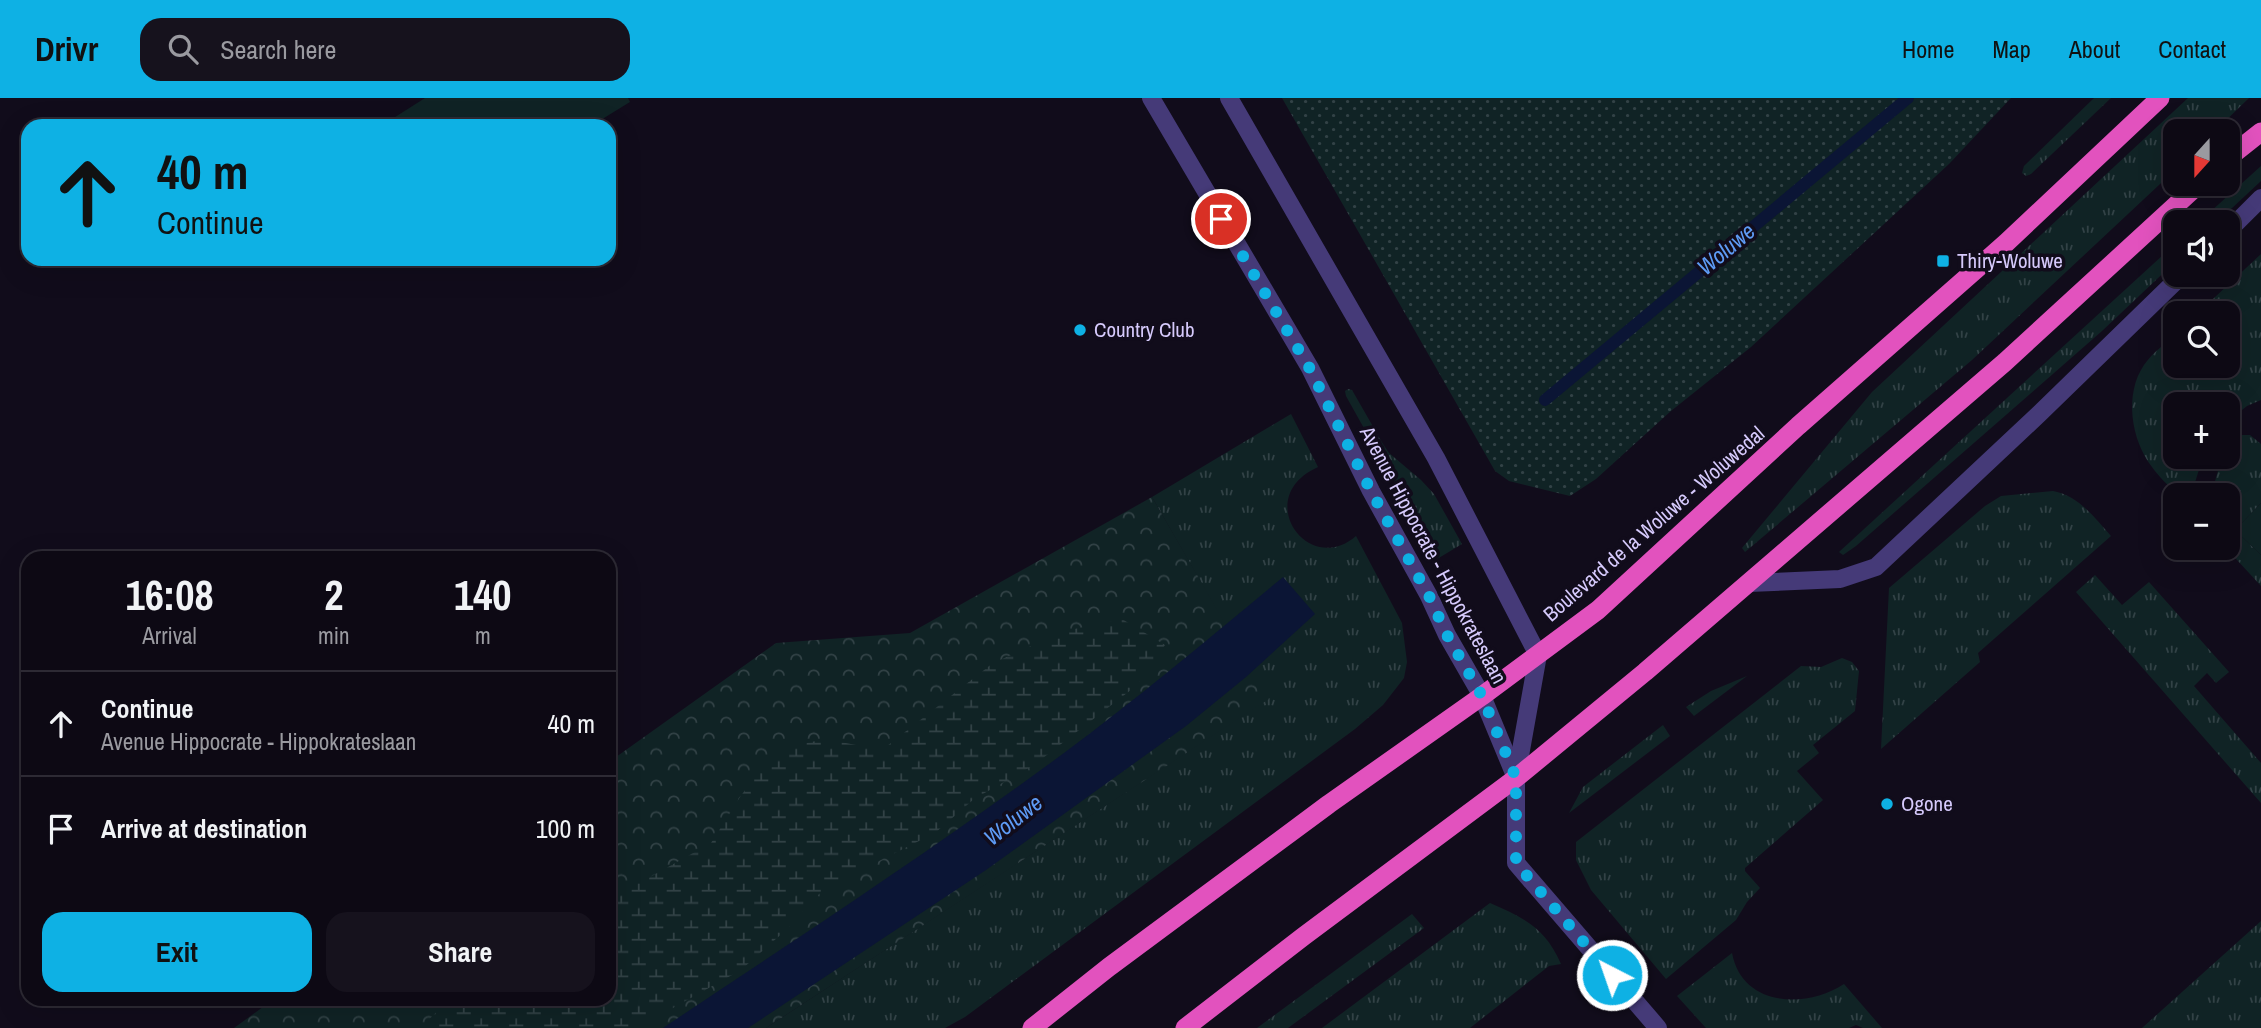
<!DOCTYPE html>
<html lang="en">
<head>
<meta charset="utf-8">
<style>
	body { margin:0; font-family:"Archivo Narrow",sans-serif; background:#16121d; color:#f1f3f6; height:100vh; display:flex; flex-direction:column; font-size:26px; white-space:nowrap }
	* { box-sizing:border-box; margin:0 }
	p { font-size:23px; color:#9a9aa0 }
	.icon { flex:none; width:38px; height:38px; fill:none; stroke:currentColor; stroke-width:2; stroke-linecap:round; stroke-linejoin:round }
	.map { position:relative; flex:1; overflow:hidden }
	.drawer { position:absolute; left:21px; top:453px; width:595px; height:455px; display:flex; flex-direction:column; background:#0d0914; border-radius:21px; box-shadow:0 7px 28px #0002,0 0 0 2px #2d2a34 }
	.drawer>* { flex:none }
	.guide { position:absolute; left:21px; top:21px; width:595px; height:147px; border-radius:21px; box-shadow:0 7px 28px #0002,0 0 0 2px #2d2a34; background:#0eb1e4; color:#111; overflow:hidden }
	.needle { width:46px; rotate:201deg }
	.buttons { position:absolute; left:2163px; top:21px; display:grid; gap:14px }
	.buttons a { display:grid; place-items:center; width:77px; height:77px; border-radius:14px; background:#0d0914; box-shadow:0 7px 28px #0002,0 0 0 2px #2d2a34; font-size:35px }
	.pin { position:absolute; display:grid; place-items:center; width:60px; height:60px; color:#fff; margin:-30px; border:4px solid #fff; border-radius:50%; box-shadow:0 2px 7px #0007 }
	.me { position:absolute; width:77px; margin:-38px; rotate:319deg; stroke-linejoin:round; filter:drop-shadow(0 0 5px #0008) }
	.turn { display:flex; align-items:center; gap:24px; height:147px; padding:0 21px; font-size:32px }
	.turn .icon { width:91px; height:91px; stroke-width:2.5 }
	.turn b { display:block; font-size:49px; line-height:60px }
	.eta { display:flex; justify-content:space-evenly; align-items:center; height:119px; text-align:center }
	.eta b { font-size:42px; font-weight:700; line-height:49px }
	.button { display:flex; gap:14px; margin-top:auto; padding:14px 21px }
	.button a { flex:1; height:80px; border-radius:21px; background:#0eb1e4; color:#111; font-size:28px; font-weight:700; line-height:80px; text-align:center }
	.button a+a { background:#16121d; color:#f1f3f6 }
	ul { padding:0; list-style:none }
	li { display:flex; align-items:center; gap:21px; height:105px; padding:0 21px; border-top:2px solid #2d2a34 }
	li div { flex:1 }
	li b { display:block; font-size:26px }
	li em { font-style:normal }
	header { display:flex; align-items:center; gap:42px; box-sizing:border-box; height:98px; padding:0 35px; background:#0eb1e4; color:#111 }
	header strong { font-size:33px }
	nav { display:flex; gap:38px; margin-inline-start:auto; font-size:24px }
	.search { width:490px; height:63px; background:#16121d; display:flex; align-items:center; gap:18px; box-sizing:border-box; padding:0 24px; border-radius:21px; color:#9a9aa0; font-size:26px }
	.map>svg:first-child { display:block }
</style>
</head>
<body>
<header>
<strong>Drivr</strong>
<div class="search"><svg class="icon" aria-label="search" viewBox="0 0 24 24"><circle cx="10" cy="10" r="6"/><path d="M15 15l6 6"/></svg>Search here</div>
<nav><a>Home</a><a>Map</a><a>About</a><a>Contact</a></nav>
</header>
<div class="map">
<svg width="2261" height="930" viewBox="0 0 2261 930">
	<defs>
		<pattern id="grass-tufts" width="24" height="20" patternUnits="userSpaceOnUse" patternTransform="scale(1.75)"><rect width="24" height="20" fill="#102325"/><path d="M3 7l-1-3M5 7V3M7 7l1-3M15 17l-1-3M17 17v-4M19 17l1-3" fill="none" stroke="#324246"/></pattern>
		<pattern id="forest-crowns" width="20" height="18" patternUnits="userSpaceOnUse" patternTransform="scale(1.75)"><rect width="20" height="18" fill="#102325"/><path d="M2 6a3 3 0 1 1 6 0M12 15a3 3 0 1 1 6 0" fill="none" stroke="#324246"/></pattern>
		<pattern id="wetland-marsh" width="20" height="14" patternUnits="userSpaceOnUse" patternTransform="scale(1.75)"><rect width="20" height="14" fill="#102325"/><path d="M1 5h8M5 5V1M11 12h8M15 12V8" fill="none" stroke="#324246"/></pattern>
		<pattern id="park-dots" width="8" height="8" patternUnits="userSpaceOnUse" patternTransform="scale(1.75)"><rect width="8" height="8" fill="#102325"/><path d="M2 2h.1M6 6h.1" fill="none" stroke="#324246" stroke-width="1.8" stroke-linecap="round"/></pattern>
	</defs>
	<rect width="100%" height="100%" fill="#110c1b"/>
	<!-- grass -->
	<g fill="url(#grass-tufts)">
		<path d="M 2094,0 L 2111,0 L 2031,76 L 2026,78 L 2022,75 L 2024,68 Z"/>
		<path d="M 2188,0 L 2249,0 L 2215,33 L 2175,33 L 2175,72 L 1972,262 L 1745,454 L 1742,450 L 1872,294 Z"/>
		<path d="M 2261,68 L 2261,83 L 2217,124 L 2199,124 Z"/>
		<path d="M 2175,146 L 2175,164 L 2102,233 L 1856,448 L 1843,457 L 1839,454 Z"/>
		<path d="M 2261,156 L 2261,302 L 2247,308 L 2228,323 L 2228,306 L 2175,306 L 2175,359 L 2203,359 L 2191,397 L 2178,397 C 2169,388 2159,379 2152,369 C 2131,342 2124,296 2144,267 C 2152,255 2165,246 2175,237 L 2175,268 L 2228,268 L 2228,215 L 2198,215 Z"/>
		<path d="M 1348,291 L 1352,292 L 1383,346 L 1389,355 L 1421,382 L 1434,396 L 1462,446 L 1437,461 L 1346,298 L 1345,293 Z"/>
		<path d="M 1291,316 L 1318,369 C 1251,399 1308,480 1356,438 L 1402,525 L 1407,564 L 1404,580 L 1383,607 L 1355,631 L 965,919 L 945,930 L 766,930 L 1268,601 L 1152,399 Z"/>
		<path d="M 2242,337 L 2250,337 L 2261,346 L 2261,405 L 2235,432 L 2261,457 L 2261,488 L 2226,450 L 2228,450 L 2228,397 L 2211,397 L 2222,359 L 2228,359 L 2228,349 Z"/>
		<path d="M 2053,393 C 2079,398 2094,419 2111,438 L 1978,555 L 1980,564 L 1881,651 L 1889,490 L 1985,408 L 2001,398 Z"/>
		<path d="M 2095,477 L 2122,507 L 2149,484 L 2229,574 L 2216,585 L 2207,575 L 2194,588 L 2261,665 L 2261,705 L 2076,494 Z"/>
		<path d="M 1842,560 L 1852,564 L 1859,573 L 1855,613 L 1813,647 L 1819,655 L 1797,673 L 1823,702 L 1745,770 L 1745,773 L 1760,790 L 1747,804 L 1736,822 L 1666,881 L 1591,792 L 1576,762 L 1576,744 L 1801,568 L 1821,569 Z"/>
		<path d="M 1747,578 L 1694,618 L 1686,609 L 1711,593 Z"/>
		<path d="M 1663,627 L 1670,638 L 1569,715 L 1583,689 Z"/>
		<path d="M 1490,805 C 1524,820 1545,829 1561,866 L 1549,868 L 1470,930 L 1322,930 Z"/>
		<path d="M 1412,816 L 1424,830 L 1288,930 L 1257,930 Z"/>
		<path d="M 2261,823 L 2261,930 L 2142,930 Z"/>
		<path d="M 1732,855 C 1742,909 1806,911 1844,886 L 1882,930 L 1863,930 L 1856,927 L 1849,930 L 1706,930 L 1677,898 Z"/>
	</g>
	<!-- forest -->
	<path fill="url(#forest-crowns)" d="M 1152,399 L 1269,601 L 766,930 L 234,930 L 274,901 L 609,901 L 609,664 L 776,545 L 910,535 Z"/>
	<!-- wetland -->
	<path fill="url(#wetland-marsh)" d="M 1122,521 L 1165,547 L 1136,588 L 1034,667 L 974,701 L 935,735 L 865,770 L 820,795 L 786,832 L 741,872 L 637,930 L 420,930 L 450,901 L 609,901 L 609,792 L 643,783 L 711,745 L 740,699 L 775,652 L 825,641 L 882,652 L 993,565 L 1065,533 Z"/>
	<!-- park -->
	<path fill="url(#park-dots)" d="M 1282,0 L 2011,0 L 1949,66 L 1751,249 L 1671,313 L 1596,381 L 1570,398 L 1509,383 L 1495,373 Z"/>
	<!-- garden -->
	<g fill="#102325">
		<path d="M 425,0 L 628,0 L 630,4 L 591,28 L 381,28 Z"/>
		<path d="M 2261,405 L 2261,457 L 2235,432 Z"/>
	</g>
	<!-- water -->
	<path fill="#0b1535" d="M 1283,479 L 1315,516 L 1246,579 L 1186,628 L 986,772 L 748,930 L 663,930 C 798,840 934,751 1064,655 C 1139,599 1211,539 1283,479 Z"/>
	<g fill="none" stroke-linecap="round" stroke-linejoin="round">
		<!-- stream -->
		<path stroke="#0b1535" stroke-width="12" d="M 1545,302 L 1908,0"/>
		<!-- minor -->
		<g stroke="#453a78" stroke-width="18">
			<path d="M 2228,133 L 2261,100"/>
			<path d="M 1749,485 L 1840,481 L 1876,469 L 2039,316 L 2182,177"/>
			<path d="M 1516,680 L 1516,765 L 1658,930"/>
		</g>
		<!-- tertiary -->
		<g stroke="#453a78" stroke-width="18">
			<path d="M 1151,0 L 1310,270 L 1371,393 L 1429,498 L 1447,537 L 1482,598 L 1516,680"/>
			<path d="M 1229,0 L 1436,360 L 1538,557 L 1516,680"/>
		</g>
		<!-- trunk -->
		<g stroke="#e252be" stroke-width="19">
			<path d="M 2228,60 L 2261,34"/>
			<path d="M 1032,930 L 1109,869 L 1329,706 L 1482,598 L 1598,512 L 1798,328 L 2006,145 L 2160,0"/>
			<path d="M 1185,930 L 1304,838 L 1516,680 L 1645,574 L 2005,264 L 2199,86"/>
		</g>
	</g>
	<g fill="none" stroke-linecap="round" stroke-linejoin="round">
		<!-- route -->
		<path stroke="#0eb1e4" stroke-width="12" stroke-dasharray="0 21.6" d="M 1221,121 L 1310,271 L 1371,393 L 1429,498 L 1447,537 L 1482,598 L 1516,680 L 1516,765 L 1612,877"/>
	</g>
	<!-- markers -->
	<g fill="#0eb1e4" stroke="#110c1b" stroke-width="2.5">
		<rect x="1936" y="156" width="14" height="14" rx="3.5"/>
		<circle cx="1080" cy="232" r="7"/>
		<circle cx="1887" cy="706" r="7"/>
	</g>
	<g text-anchor="middle" stroke-width="7" stroke-linejoin="round" paint-order="stroke">
		<!-- poi labels -->
		<g font-size="21" fill="#d6cafc" stroke="#110c1b" text-anchor="start">
			<text x="1957" y="170">Thiry-Woluwe</text>
			<text x="1094" y="239">Country Club</text>
			<text x="1901" y="713">Ogone</text>
		</g>
		<!-- street labels -->
		<g font-size="21" fill="#d6cafc" stroke="#110c1b">
			<text transform="translate(1654 426) rotate(-41)" y="7">Boulevard de la Woluwe - Woluwedal</text>
			<text transform="translate(1433 457) rotate(62)" y="7">Avenue Hippocrate - Hippokrateslaan</text>
		</g>
		<!-- water labels -->
		<g font-size="23" font-style="italic" fill="#5e9bf5" stroke="#110c1b">
			<text transform="translate(1726 151) rotate(-40)" y="8">Woluwe</text>
			<text transform="translate(1013 722) rotate(-38)" y="8">Woluwe</text>
		</g>
	</g>
</svg>
<div class="buttons">
<a><svg class="needle" viewBox="-14 -14 28 28"><path d="M0-13l5 13h-10z" fill="#e53935"/><path d="M0 13l5-13h-10z" fill="#9a9aa0"/></svg></a>
<a><svg class="icon" aria-label="sound" viewBox="0 0 24 24"><path d="M4 9h4l5-4v14l-5-4H4zM17 9q2 3 0 6"/></svg></a>
<a><svg class="icon" aria-label="search" viewBox="0 0 24 24"><circle cx="10" cy="10" r="6"/><path d="M15 15l6 6"/></svg></a>
<a>+</a>
<a>−</a>
</div>
<div class="pin" style="left:1221px;top:121px;background:#d93025"><svg class="icon" aria-label="arrive" viewBox="0 0 24 24"><path d="M6 21V4h12l-3 4 3 4H6"/></svg></div>
<svg class="me" style="left:1612px;top:877px" viewBox="-20 -20 40 40"><circle r="17" fill="#0eb1e4" stroke="#fff" stroke-width="3"/><path d="M0-11L8 9 0 5-8 9z" fill="#fff"/></svg>
<div class="guide">
<div class="turn"><svg class="icon" aria-label="ahead" viewBox="0 0 24 24"><path d="M12 20V5M6 11l6-6 6 6"/></svg><div><b>40 m</b>Continue</div></div>
</div>
<section class="drawer">
<div class="eta">
<div><b>16:08</b><p>Arrival</p></div>
<div><b>2</b><p>min</p></div>
<div><b>140</b><p>m</p></div>
</div>
<ul>
<li><svg class="icon" aria-label="ahead" viewBox="0 0 24 24"><path d="M12 20V5M6 11l6-6 6 6"/></svg><div><b>Continue</b><p>Avenue Hippocrate - Hippokrateslaan</p></div><em>40 m</em></li>
<li><svg class="icon" aria-label="arrive" viewBox="0 0 24 24"><path d="M6 21V4h12l-3 4 3 4H6"/></svg><div><b>Arrive at destination</b></div><em>100 m</em></li>
</ul>
<div class="button"><a>Exit</a><a>Share</a></div>
</section>
</div>
</body>
</html>
